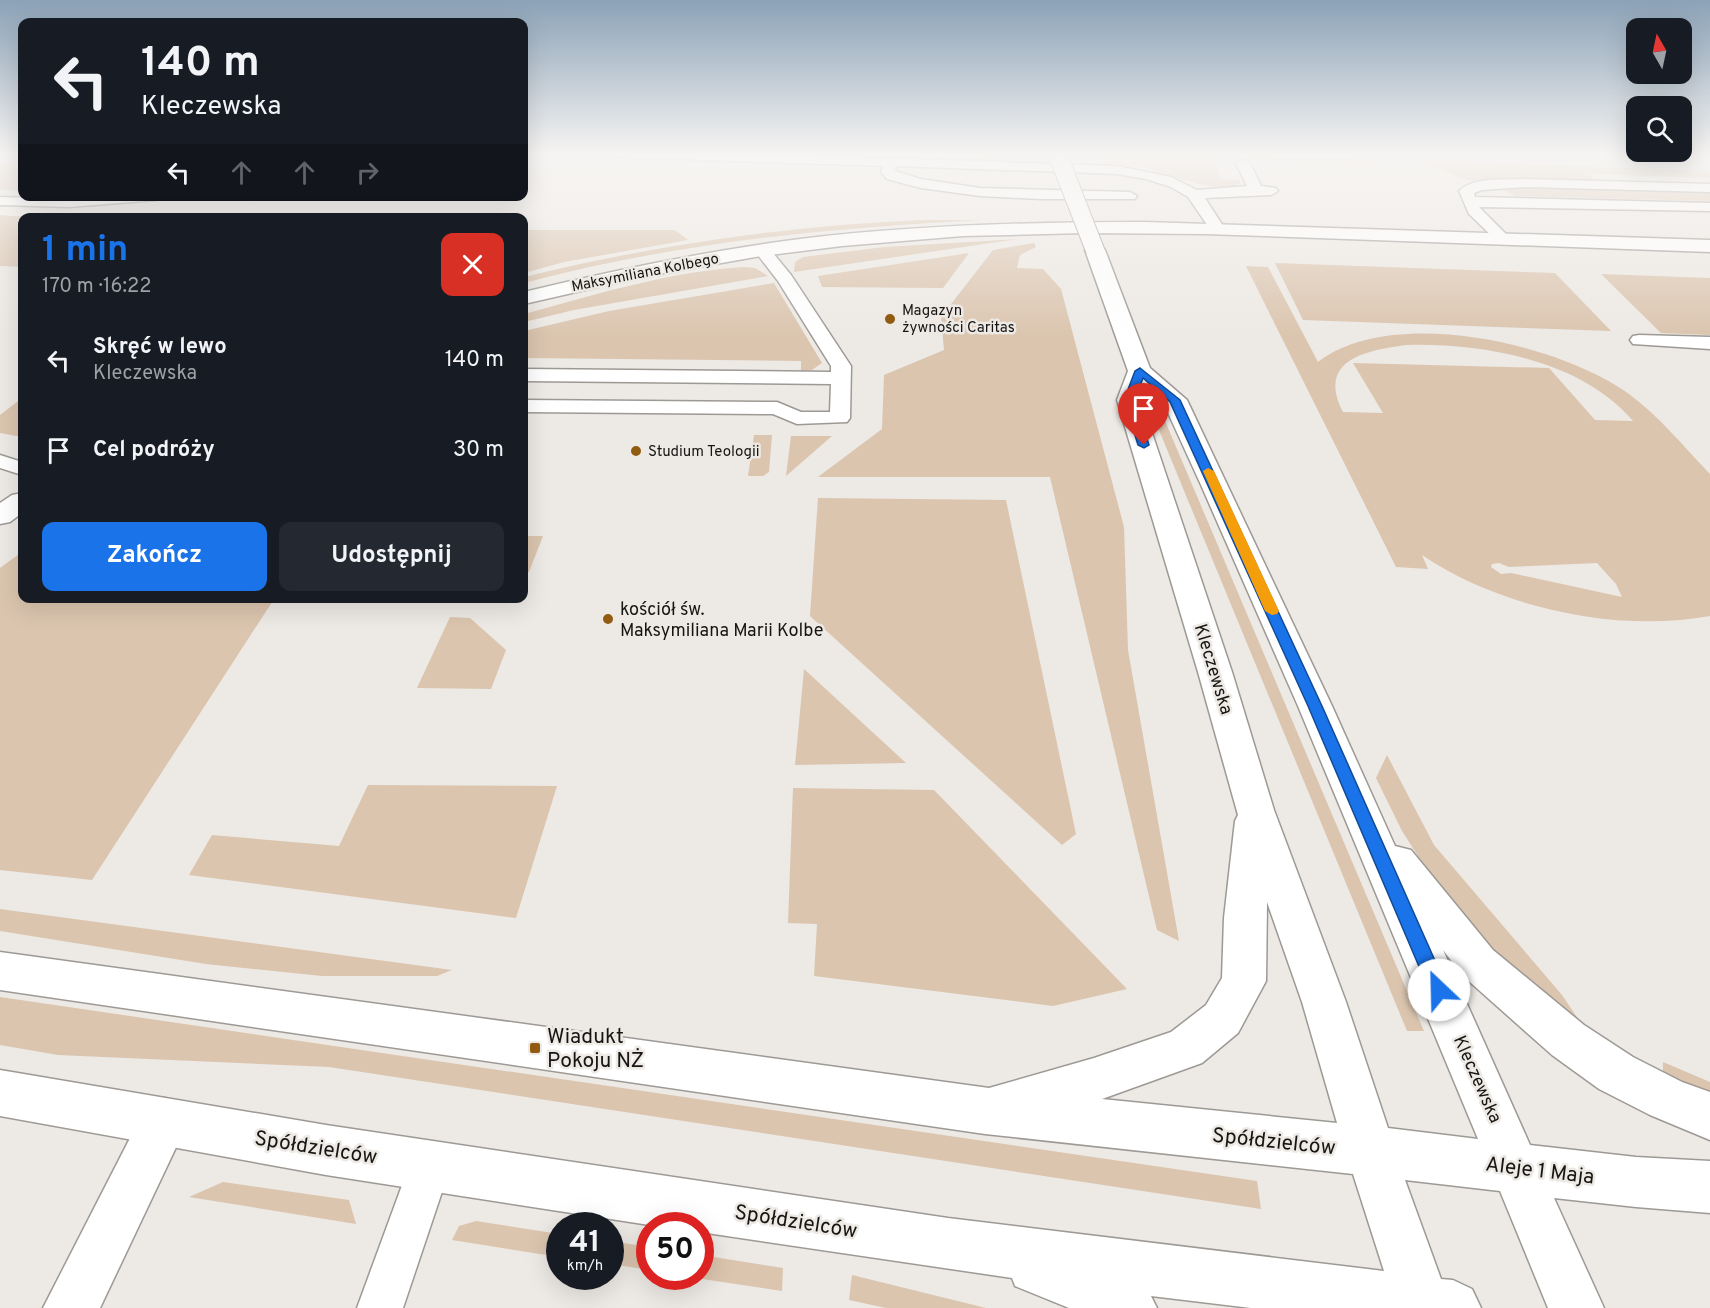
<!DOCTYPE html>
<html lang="pl">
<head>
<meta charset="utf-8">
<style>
	body { margin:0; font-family:Overpass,sans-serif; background:#242831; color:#f1f3f6; height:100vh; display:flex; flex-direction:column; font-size:22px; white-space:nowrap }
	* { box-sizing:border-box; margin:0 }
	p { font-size:20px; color:#9ea1a6 }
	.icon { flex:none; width:33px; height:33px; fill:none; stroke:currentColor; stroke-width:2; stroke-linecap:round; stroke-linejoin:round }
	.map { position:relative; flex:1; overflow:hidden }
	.sheet { position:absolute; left:18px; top:213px; width:510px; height:390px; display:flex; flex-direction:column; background:#171b24; border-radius:12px; box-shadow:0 6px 24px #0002 }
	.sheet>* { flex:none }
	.top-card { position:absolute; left:18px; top:18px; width:510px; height:183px; border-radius:12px; box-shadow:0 6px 24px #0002; background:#171b24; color:#f1f3f6; overflow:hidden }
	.needle { width:39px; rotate:351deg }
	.tools { position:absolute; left:1626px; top:18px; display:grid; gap:12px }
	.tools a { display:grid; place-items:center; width:66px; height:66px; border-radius:12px; background:#171b24; box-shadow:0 6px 24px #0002; font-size:30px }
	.speed { position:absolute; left:546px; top:1212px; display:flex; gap:12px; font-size:30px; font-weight:700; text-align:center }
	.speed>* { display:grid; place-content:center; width:78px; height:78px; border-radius:50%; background:#171b24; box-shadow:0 6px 24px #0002; line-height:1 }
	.speed small { font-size:15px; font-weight:400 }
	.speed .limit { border:9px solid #d22; background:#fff; color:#111 }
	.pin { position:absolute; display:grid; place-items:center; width:51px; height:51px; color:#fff; margin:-62px -26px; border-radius:50% 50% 50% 0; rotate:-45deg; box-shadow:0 0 6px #0007 }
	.pin .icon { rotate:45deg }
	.me { position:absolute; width:66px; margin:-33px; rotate:336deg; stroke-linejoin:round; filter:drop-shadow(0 0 4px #0008) }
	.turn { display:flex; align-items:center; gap:21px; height:126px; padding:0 24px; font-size:27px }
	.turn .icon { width:78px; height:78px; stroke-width:2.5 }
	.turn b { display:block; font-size:42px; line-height:51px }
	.lanes { display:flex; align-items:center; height:57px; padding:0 24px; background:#0003; justify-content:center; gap:30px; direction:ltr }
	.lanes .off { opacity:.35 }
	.round { display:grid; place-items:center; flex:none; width:63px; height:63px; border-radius:12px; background:#242831 }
	.head { display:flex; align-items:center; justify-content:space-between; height:102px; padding:0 24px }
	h1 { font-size:36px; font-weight:700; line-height:45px; color:#1a73e8 }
	.cta { display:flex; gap:12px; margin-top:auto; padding:12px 24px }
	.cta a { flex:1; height:69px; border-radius:12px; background:#1a73e8; color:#fff; font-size:24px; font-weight:700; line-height:69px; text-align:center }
	.cta a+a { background:#242831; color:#f1f3f6 }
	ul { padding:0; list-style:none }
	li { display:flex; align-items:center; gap:18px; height:90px; padding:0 24px }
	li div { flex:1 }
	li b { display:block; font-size:22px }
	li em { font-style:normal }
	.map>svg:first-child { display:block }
</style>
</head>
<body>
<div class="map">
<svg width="1710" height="1308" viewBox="0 0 1710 1308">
	<rect width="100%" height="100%" fill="#ede9e4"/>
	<!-- green -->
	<g fill="#dbc5af" fill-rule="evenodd">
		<path d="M 891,153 L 1001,153 L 1003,161 L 909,158 Z"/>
		<path d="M 1100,153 L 1376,160 L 1378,163 L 1213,158 L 1221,179 L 1240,180 L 1240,183 C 1224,197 1167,173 1146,168 C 1132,165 1118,164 1104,163 Z"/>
		<path d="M 1420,161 L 1710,171 L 1710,178 L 1590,174 L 1597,182 L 1477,182 L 1458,177 Z"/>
		<path d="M 0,164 L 22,165 L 22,191 L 0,190 Z"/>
		<path d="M 1524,187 L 1710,192 L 1710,201 L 1515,196 L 1501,189 Z"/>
		<path d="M 0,215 L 13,216 L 227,217 L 22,218 L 22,267 L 0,266 Z"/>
		<path d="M 921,220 L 982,220 C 827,228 673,243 524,283 L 524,277 C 654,245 787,226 921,220 Z"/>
		<path d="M 524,230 L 675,230 L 688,240 L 564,262 L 524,273 Z"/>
		<path d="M 1018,239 L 794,272 L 795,262 L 803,257 L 884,247 Z"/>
		<path d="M 1034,243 L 1036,247 L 1020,255 L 1017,268 L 1043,269 L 1061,289 L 1124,527 L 1128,650 L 1179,941 L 1157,930 L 1050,477 L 818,477 L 882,429 L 884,375 L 944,350 L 941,317 L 993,250 Z"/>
		<path d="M 969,253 L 943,288 L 822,287 L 818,276 Z"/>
		<path d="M 1275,263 L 1555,273 L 1611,331 L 1303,320 Z"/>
		<path d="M 1246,266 L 1268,267 L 1318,362 C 1392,305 1558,343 1629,394 C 1659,416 1684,447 1710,474 L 1710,616 C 1617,633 1500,608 1422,555 L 1428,569 L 1396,567 ZM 1407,345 C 1482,343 1582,360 1633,421 L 1595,420 L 1549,368 L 1353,363 L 1383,413 L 1343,412 C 1316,360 1366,350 1407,345 ZM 1499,563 L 1509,567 L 1597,563 L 1616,584 L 1622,597 L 1511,573 L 1501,574 L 1491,567 L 1492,564 Z"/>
		<path d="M 744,267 L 755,268 L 768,276 L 574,310 L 524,322 L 524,314 C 594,295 671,271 744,267 Z"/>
		<path d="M 1601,274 L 1710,278 L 1710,335 L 1661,333 Z"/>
		<path d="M 774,283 L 822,363 L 812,370 L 801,371 L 801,361 L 524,358 L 524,331 L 609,311 Z"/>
		<path d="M 22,398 L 22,437 L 0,433 L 0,415 Z"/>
		<path d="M 1147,401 L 1157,402 L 1424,1031 L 1407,1031 Z"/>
		<path d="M 754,435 L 772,435 L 769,472 L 763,476 L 748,476 Z"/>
		<path d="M 791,436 L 832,436 L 786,476 Z"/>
		<path d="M 818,498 L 1006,500 L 1076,834 L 1062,845 L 810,616 Z"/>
		<path d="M 524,536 L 543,536 L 529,572 L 524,574 Z"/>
		<path d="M 22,552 L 22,598 L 274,599 L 92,880 L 0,870 L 0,568 Z"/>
		<path d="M 450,617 L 470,618 L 506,650 L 491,689 L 417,688 Z"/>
		<path d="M 804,669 L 906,763 L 795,765 Z"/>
		<path d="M 1387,755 L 1434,845 L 1562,995 L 1585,1029 L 1497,962 L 1445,898 L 1402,831 L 1376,778 Z"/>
		<path d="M 368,785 L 557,786 L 516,918 L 189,875 L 212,835 L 339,846 Z"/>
		<path d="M 793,788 L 934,790 L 1127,989 L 1053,1006 L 814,976 L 817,924 L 788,923 Z"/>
		<path d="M 0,909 L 452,970 L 437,976 L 322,976 L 206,964 L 0,931 Z"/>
		<path d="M 0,997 L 1257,1181 L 1261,1209 L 329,1067 L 58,1055 L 0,1045 Z"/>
		<path d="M 1663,1062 L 1710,1082 L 1710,1094 L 1663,1076 Z"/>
		<path d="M 223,1182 L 349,1200 L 356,1224 L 189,1197 Z"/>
		<path d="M 476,1221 L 559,1234 L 559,1257 L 452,1240 L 459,1226 Z"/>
		<path d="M 611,1241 L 649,1247 L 649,1270 L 611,1264 Z"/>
		<path d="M 701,1255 L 783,1268 L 782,1291 L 689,1277 L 700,1276 Z"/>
		<path d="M 852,1275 L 986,1308 L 886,1308 L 849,1300 Z"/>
	</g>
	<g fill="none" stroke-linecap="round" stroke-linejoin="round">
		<!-- lane casing -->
		<g stroke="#9d9995" stroke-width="3">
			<g id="lane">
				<path d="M 611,153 L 736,153 L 1117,166 L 1171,177 L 1197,190 L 1247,186 L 1236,163 L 1243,159 L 1250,163 L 1261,186 L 1276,188 L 1278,191 L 1271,195 L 1205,198 L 1225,229 L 1217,234 L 1212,232 L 1188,197 L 1171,187 L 1146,179 L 1117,174 L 896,166 L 895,171 L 921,179 L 980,188 L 1130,192 L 1137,196 L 1135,199 L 1040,199 L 980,196 L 921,188 L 887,179 L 881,172 L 883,166 L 618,157 Z"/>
				<path d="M 1526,179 L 1710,184 L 1710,192 L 1526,187 L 1482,190 L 1474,193 L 1475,197 L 1710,203 L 1710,211 L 1479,207 L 1510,238 L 1507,241 L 1497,241 L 1469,214 L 1459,191 C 1473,176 1507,180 1526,179 Z"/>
				<path d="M 96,196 L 164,196 L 157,200 L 69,207 L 0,205 L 0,197 L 69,199 Z"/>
				<path d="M 762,245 L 768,247 L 791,275 L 851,366 L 850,418 L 847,422 L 797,424 L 773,414 L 524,412 L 524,400 L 777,402 L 801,412 L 830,412 L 831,384 L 524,381 L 524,369 L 831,372 L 831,366 L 778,281 L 754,250 Z"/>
				<path d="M 1639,335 L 1710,337 L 1710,349 L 1633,344 L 1630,340 L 1633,336 Z"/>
				<path d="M 0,455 L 22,462 L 22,475 L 0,468 Z"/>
				<path d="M 430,1144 L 445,1150 L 451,1165 L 403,1308 L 357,1308 L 415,1150 Z"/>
			</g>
		</g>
		<!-- street casing -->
		<g stroke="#9d9995" stroke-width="3">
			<path id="street" d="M 164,1098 L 181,1105 L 188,1122 L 100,1308 L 43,1308 L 147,1105 Z"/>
		</g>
		<!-- secondary casing -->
		<g stroke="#9d9995" stroke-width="3">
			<g id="secondary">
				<path d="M 1145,222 L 1710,240 L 1710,252 L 1206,234 L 1084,233 L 963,236 L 842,246 L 761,256 L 642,277 L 524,304 L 524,292 C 615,270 707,251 800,239 C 914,225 1030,222 1145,222 Z"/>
				<path d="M 1095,244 L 1102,246 L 1105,250 L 1150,368 L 1187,400 L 1332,706 L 1395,846 L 1411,850 L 1493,950 L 1584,1025 L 1633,1057 L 1682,1082 L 1710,1092 L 1710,1140 L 1650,1115 L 1599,1089 L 1552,1055 L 1463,976 L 1443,950 L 1530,1145 L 1636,1157 L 1710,1161 L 1710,1213 L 1636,1207 L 1554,1198 L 1604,1308 L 1548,1308 L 1500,1191 L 1405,1180 L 1441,1279 L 1453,1280 L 1472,1289 L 1481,1308 L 1251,1308 L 1151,1296 L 1157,1308 L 1069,1308 L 1015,1286 L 1012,1278 L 700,1232 L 700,1226 L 656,1226 L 326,1175 L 0,1116 L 0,1070 L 326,1125 L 948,1218 L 1384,1271 L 1353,1174 L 985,1134 L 0,990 L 0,952 L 989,1088 L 1094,1058 L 1171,1032 L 1206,1005 L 1222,978 L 1224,918 L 1235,821 L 1238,815 L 1198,672 L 1117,400 L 1128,371 L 1085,250 L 1088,246 ZM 1146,388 L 1164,404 L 1201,485 L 1298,706 L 1478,1139 L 1388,1128 L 1346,1002 L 1274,810 L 1232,672 L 1141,400 ZM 1267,902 L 1302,1002 L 1337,1123 L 1102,1099 L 1202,1063 L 1238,1033 L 1266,981 Z"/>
				<path d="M 22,493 L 22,513 L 10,522 L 0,524 L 0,503 L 12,495 Z"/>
			</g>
		</g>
		<!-- lane -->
		<use href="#lane" fill="#fff" fill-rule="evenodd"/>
		<!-- street -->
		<use href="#street" fill="#fff" fill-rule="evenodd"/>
		<!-- secondary -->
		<use href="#secondary" fill="#fff" fill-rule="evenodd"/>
		<!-- secondary-bridge casing -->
		<g stroke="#9d9995" stroke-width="20" stroke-linecap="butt">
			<path id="secondary-bridge" d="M 1057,153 L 1095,250"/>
		</g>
		<!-- secondary-bridge -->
		<use href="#secondary-bridge" stroke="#fff" stroke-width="18"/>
	</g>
	<!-- sky -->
	<linearGradient id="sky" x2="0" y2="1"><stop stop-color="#8ba2b7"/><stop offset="0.46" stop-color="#f7f5f3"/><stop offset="1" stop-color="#f7f5f3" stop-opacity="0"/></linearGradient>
	<rect width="1710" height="336" fill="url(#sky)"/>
	<!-- route -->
	<path fill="#1a73e8" stroke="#114b97" stroke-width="1.5" d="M 1140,368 L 1180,400 L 1322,706 L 1448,990 L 1445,996 L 1439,998 L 1432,996 L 1429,990 L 1308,706 L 1170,402 L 1143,378 L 1135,400 L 1149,445 L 1144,448 L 1138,445 L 1124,400 L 1135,371 Z"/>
	<!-- slow -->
	<path fill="#f59e0b" d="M 1208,468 L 1214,471 L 1279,611 L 1277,614 L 1272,615 L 1265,611 L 1203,471 Z"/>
	<!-- markers -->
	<g fill="#915b11" stroke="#ede9e4" stroke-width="2">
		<circle cx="890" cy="319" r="6"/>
		<circle cx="636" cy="451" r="6"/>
		<circle cx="608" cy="619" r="6"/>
		<rect x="529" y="1042" width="12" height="12" rx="3"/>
	</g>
	<g text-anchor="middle" stroke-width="5" stroke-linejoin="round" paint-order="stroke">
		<!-- far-street labels -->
		<g font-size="15" fill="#171514" stroke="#ede9e4">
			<text transform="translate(645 272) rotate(-11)" y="5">Maksymiliana Kolbego</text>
		</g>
		<!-- far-poi labels -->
		<g font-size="15" fill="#171514" stroke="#ede9e4" text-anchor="start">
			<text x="902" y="315">Magazyn<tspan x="902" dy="17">żywności Caritas</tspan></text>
			<text x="648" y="456">Studium Teologii</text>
		</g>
		<!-- poi labels -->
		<g font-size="18" fill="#171514" stroke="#ede9e4" text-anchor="start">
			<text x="620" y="615">kościół św.<tspan x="620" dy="21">Maksymiliana Marii Kolbe</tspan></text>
		</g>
		<!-- street labels -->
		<g font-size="18" fill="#171514" stroke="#ede9e4">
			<text transform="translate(1214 669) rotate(73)" y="6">Kleczewska</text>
			<text transform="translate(1478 1079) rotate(66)" y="6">Kleczewska</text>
		</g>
		<!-- near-poi labels -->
		<g font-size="21" fill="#171514" stroke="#ede9e4" text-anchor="start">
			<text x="547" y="1043">Wiadukt<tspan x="547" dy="24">Pokoju NŻ</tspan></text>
		</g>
		<!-- near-street labels -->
		<g font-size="21" fill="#171514" stroke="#ede9e4">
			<text transform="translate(1274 1141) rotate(6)" y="7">Spółdzielców</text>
			<text transform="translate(316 1147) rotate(9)" y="7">Spółdzielców</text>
			<text transform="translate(1540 1170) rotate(7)" y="7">Aleje 1 Maja</text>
			<text transform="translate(796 1221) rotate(9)" y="7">Spółdzielców</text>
		</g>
	</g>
</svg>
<div class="tools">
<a><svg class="needle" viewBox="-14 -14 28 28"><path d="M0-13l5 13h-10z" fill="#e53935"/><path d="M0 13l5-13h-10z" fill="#9ea1a6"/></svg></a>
<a><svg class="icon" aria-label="search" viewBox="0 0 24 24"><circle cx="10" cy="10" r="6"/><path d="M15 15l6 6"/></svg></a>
</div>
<div class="speed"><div>41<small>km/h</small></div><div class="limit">50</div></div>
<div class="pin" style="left:1144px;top:445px;background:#d93025"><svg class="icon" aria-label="arrive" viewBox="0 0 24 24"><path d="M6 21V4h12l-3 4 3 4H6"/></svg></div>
<svg class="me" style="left:1439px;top:990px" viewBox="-20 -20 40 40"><circle r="19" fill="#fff"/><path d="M0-13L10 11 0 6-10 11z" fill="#1a73e8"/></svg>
<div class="top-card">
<div class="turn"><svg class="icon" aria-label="left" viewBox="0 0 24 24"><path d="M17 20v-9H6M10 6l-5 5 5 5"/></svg><div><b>140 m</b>Kleczewska</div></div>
<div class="lanes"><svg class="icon" aria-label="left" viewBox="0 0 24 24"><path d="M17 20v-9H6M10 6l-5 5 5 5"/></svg><svg class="icon off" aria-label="ahead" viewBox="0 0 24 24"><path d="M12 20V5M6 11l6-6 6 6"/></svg><svg class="icon off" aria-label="ahead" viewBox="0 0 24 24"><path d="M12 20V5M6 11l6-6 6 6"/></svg><svg class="icon off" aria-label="right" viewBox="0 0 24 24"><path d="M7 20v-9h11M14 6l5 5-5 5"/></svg></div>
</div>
<section class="sheet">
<div class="head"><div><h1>1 min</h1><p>170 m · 16:22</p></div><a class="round" style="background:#d93025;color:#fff"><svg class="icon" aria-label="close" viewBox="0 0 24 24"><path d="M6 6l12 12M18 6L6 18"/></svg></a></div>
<ul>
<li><svg class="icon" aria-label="left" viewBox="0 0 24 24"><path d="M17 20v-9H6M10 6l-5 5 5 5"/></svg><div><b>Skręć w lewo</b><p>Kleczewska</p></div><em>140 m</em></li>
<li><svg class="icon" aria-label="arrive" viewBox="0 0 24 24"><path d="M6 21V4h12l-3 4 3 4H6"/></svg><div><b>Cel podróży</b></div><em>30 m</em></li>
</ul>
<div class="cta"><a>Zakończ</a><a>Udostępnij</a></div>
</section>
</div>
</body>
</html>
